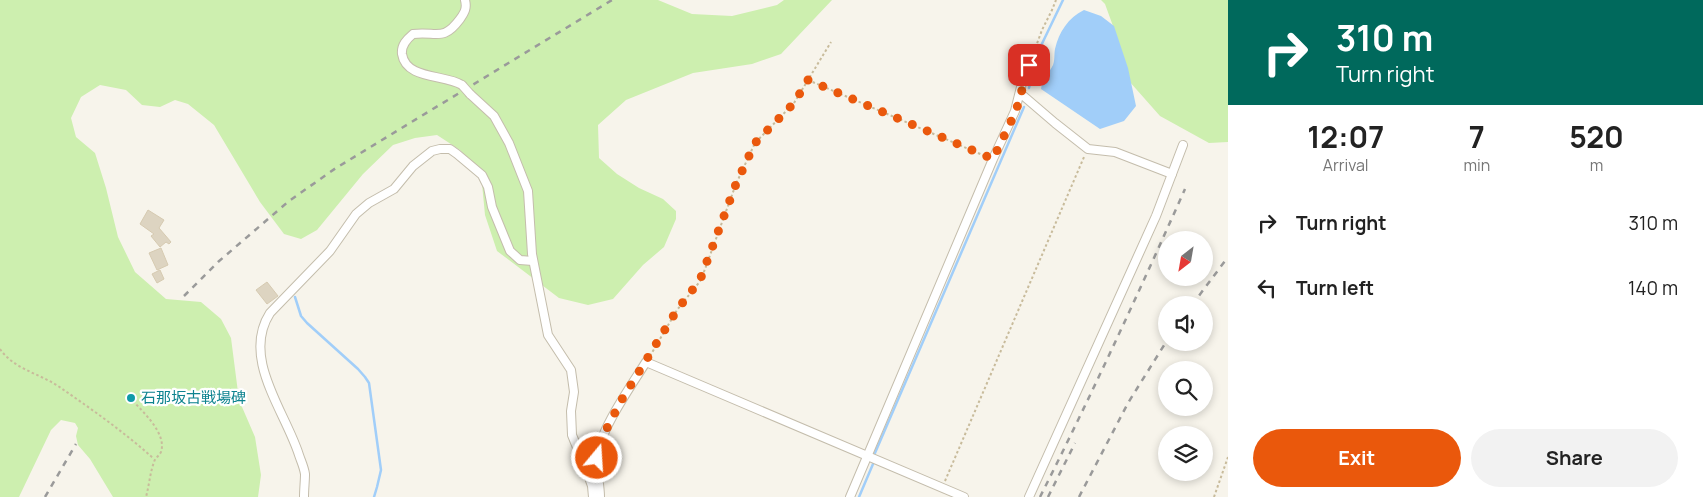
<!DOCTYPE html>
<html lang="en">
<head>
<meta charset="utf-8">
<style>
	body { margin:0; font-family:Manrope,"Noto Sans JP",sans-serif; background:#f2f2f2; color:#222; height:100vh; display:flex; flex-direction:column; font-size:19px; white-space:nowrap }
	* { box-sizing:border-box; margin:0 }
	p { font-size:16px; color:#767676 }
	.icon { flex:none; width:28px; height:28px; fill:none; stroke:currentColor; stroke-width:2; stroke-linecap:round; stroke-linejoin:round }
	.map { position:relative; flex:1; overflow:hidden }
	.details { display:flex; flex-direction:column; background:#fff; width:475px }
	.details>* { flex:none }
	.top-card { background:#00695c; color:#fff; overflow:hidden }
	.needle { width:32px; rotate:211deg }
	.tools { position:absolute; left:1158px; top:231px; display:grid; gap:10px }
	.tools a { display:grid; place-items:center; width:55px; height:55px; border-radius:50%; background:#fff; box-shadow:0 2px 8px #0003; font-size:25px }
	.pin { position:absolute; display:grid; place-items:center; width:42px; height:42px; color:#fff; margin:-21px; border-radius:10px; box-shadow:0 2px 8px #0006 }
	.me { position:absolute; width:55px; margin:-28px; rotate:18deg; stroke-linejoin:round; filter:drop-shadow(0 0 4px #0008) }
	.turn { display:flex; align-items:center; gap:18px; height:105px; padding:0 25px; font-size:22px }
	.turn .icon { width:65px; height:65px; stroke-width:2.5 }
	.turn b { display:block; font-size:35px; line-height:42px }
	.eta { display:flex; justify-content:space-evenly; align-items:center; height:85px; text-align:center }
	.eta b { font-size:30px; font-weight:700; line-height:35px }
	.action { display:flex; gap:10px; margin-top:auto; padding:10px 25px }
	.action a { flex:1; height:58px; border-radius:30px; background:#ea580c; color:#fff; font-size:20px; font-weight:700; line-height:58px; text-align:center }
	.action a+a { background:#f2f2f2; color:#222 }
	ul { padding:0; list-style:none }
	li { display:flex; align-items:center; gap:15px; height:65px; padding:0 25px }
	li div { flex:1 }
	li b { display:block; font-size:19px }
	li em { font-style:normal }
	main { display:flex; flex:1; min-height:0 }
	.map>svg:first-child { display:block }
</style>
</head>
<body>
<main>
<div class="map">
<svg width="1228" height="497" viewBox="0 0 1228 497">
	<rect width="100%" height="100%" fill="#f7f4eb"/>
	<!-- green -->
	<g fill="#cdefaf">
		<path d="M 0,0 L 658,0 L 692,14 L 732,16 L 777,5 L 784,0 L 832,0 L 781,54 L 752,64 L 693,73 L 626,100 L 598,125 L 599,158 L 617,174 L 639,188 L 663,199 L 676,211 L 676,219 L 664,247 L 643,265 L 613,299 L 588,305 L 559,298 L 497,251 L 485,215 L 481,173 L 460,150 L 437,135 L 415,138 L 393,145 L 363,174 L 317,230 L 301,239 L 284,234 L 260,202 L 214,125 L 188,104 L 175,100 L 160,107 L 142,105 L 126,90 L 100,85 L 81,97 L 71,118 L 76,137 L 95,153 L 106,188 L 118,237 L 135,272 L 166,299 L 201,302 L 221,319 L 231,338 L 239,400 L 255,437 L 261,475 L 258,497 L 113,497 L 90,459 L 78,445 L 76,436 L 78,428 L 75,423 L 61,420 L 51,430 L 19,497 L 0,497 Z"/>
		<path d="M 1101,0 L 1228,0 L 1228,142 L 1209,143 L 1160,116 L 1129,81 L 1113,26 L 1105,4 Z"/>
	</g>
	<!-- water -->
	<path fill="#a1cef9" d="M 1084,10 L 1101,16 L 1114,26 L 1128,68 L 1136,106 L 1124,121 L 1100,129 L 1041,89 C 1042,80 1049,73 1053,65 C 1055,60 1054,54 1055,49 C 1059,32 1068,18 1084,10 Z"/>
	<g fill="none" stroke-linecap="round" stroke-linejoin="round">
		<!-- stream -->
		<g stroke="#a1cef9" stroke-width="2.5">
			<path d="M 1029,88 L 1038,52 L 1063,0"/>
			<path d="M 295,297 L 301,316 L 307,323 L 358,369 L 365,377 L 369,383 L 381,470 L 377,487 L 374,497"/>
			<path d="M 875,453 L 1024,107"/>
			<path d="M 859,497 L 873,464"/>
		</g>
	</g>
	<!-- building -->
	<g fill="#ddd4c1" stroke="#d6cab1">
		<path d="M 148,210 L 164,220 L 159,228 L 171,242 L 169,244 L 166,242 L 160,247 L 151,236 L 154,234 L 140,224 Z"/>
		<path d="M 161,248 L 168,265 L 157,270 L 149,253 Z"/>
		<path d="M 160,270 L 164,279 L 157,283 L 152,274 Z"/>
		<path d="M 267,282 L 278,296 L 267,304 L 256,290 Z"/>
	</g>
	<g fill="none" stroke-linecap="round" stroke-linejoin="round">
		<!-- minor casing -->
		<g stroke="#c4bdac" stroke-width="10">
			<g id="minor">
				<path d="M 462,85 C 445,74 406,80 402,54 C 401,45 407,39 413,34 C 437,31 443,42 460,19 C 465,12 467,8 465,0"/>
				<path d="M 1020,93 L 1055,123 L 1088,149 L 1115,152 L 1172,174"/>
				<path d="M 470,94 L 494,116 L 509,143 L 528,191 L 532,254 L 548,335 L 571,370 L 574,392 L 571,411 L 572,435 L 587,472 L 592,486 L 593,497"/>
				<path d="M 304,497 C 304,489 305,481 305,474 C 304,467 301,461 299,455 C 285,411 241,358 270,313 L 330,251 L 356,214 L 369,203 L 394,189 L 413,166 L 432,151 L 440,149 L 450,149 L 457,154 L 482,175 L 488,187 L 492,207 L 510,251 L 520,260 L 533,261"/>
				<path d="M 600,497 C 600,484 596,471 597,458 C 599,431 631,386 646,362 L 964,497"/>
				<path d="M 850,497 L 993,159 L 1015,111 L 1022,83"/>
				<path d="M 1029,497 L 1156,216 L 1183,145"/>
			</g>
		</g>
		<!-- path -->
		<g stroke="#c8bb9b" stroke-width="2" stroke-dasharray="2.5 2.5" stroke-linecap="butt">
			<path d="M 1025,76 L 1042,30 L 1052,10 L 1056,0"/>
			<path d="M 808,80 L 985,156"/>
			<path d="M 0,349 C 14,369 38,373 58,386 C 90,408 124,432 153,458"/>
			<path d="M 650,356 L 677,310 L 701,280 L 736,184 L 755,143 L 794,103 L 831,42"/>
			<path d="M 133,401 C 144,413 167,434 161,452 C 159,456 155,458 154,462 C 150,473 149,486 146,497"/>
			<path d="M 945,481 L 1084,157"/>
			<path d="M 1214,497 L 1228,457"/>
		</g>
		<!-- minor -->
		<use href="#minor" stroke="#fff" stroke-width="8"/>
		<!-- rail -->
		<g stroke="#9a9a9a" stroke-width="2.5" stroke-dasharray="6 6" stroke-linecap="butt">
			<path d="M 184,296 L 218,262 L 289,201 L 336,168 L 612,0"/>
			<path d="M 1192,305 L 1228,257"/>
			<path d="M 45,497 L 76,444"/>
			<path d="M 1040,497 C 1091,396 1139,292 1185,189"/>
			<path d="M 1048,497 L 1075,443"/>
			<path d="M 1079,497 L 1128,403 L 1166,342"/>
		</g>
		<!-- minor-bridge casing -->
		<g stroke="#c4bdac" stroke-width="10" stroke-linecap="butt">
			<path id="minor-bridge" d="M 462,85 L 470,94"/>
		</g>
		<!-- minor-bridge -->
		<use href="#minor-bridge" stroke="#fff" stroke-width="8"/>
	</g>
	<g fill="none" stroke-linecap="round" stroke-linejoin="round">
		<!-- route -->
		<path stroke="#ea580c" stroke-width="9" stroke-dasharray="0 16.2" d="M 597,458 L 599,447 L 606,430 L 621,401 L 677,310 L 700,280 L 736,184 L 755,143 L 794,103 L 808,80 L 993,159 L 1016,111 L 1029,65"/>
	</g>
	<!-- markers -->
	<circle fill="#0f9aa8" stroke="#fff" stroke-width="2" cx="131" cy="398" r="5"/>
	<g text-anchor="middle" stroke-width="4.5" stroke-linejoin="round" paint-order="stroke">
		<!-- culture labels -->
		<g font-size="15" fill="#0d838f" stroke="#fff" text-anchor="start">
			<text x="141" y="403">石那坂古戦場碑</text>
		</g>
	</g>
</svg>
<div class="tools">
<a><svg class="needle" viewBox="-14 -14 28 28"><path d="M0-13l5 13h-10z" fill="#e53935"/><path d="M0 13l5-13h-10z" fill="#767676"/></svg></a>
<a><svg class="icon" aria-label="sound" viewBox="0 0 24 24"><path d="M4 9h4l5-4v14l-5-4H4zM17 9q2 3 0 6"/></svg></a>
<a><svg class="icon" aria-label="search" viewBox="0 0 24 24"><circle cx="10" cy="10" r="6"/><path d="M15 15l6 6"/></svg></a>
<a><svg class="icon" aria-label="layers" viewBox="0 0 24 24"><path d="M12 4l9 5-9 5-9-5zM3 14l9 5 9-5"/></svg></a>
</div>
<div class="pin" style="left:1029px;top:65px;background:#d93025"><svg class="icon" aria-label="arrive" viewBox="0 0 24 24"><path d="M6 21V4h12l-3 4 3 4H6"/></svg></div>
<svg class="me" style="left:597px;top:458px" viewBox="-20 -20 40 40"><circle r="17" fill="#ea580c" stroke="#fff" stroke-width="3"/><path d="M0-11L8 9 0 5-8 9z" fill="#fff"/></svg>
</div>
<section class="details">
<div class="top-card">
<div class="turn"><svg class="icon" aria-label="right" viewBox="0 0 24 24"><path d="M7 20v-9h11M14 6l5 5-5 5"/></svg><div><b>310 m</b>Turn right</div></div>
</div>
<div class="eta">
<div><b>12:07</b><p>Arrival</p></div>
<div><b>7</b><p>min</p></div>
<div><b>520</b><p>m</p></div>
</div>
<ul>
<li><svg class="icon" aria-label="right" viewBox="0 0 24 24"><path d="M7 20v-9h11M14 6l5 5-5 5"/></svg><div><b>Turn right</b></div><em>310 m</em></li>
<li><svg class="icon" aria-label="left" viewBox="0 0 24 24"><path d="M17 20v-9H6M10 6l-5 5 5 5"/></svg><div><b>Turn left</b></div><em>140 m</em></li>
</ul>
<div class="action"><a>Exit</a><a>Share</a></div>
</section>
</main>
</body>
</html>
